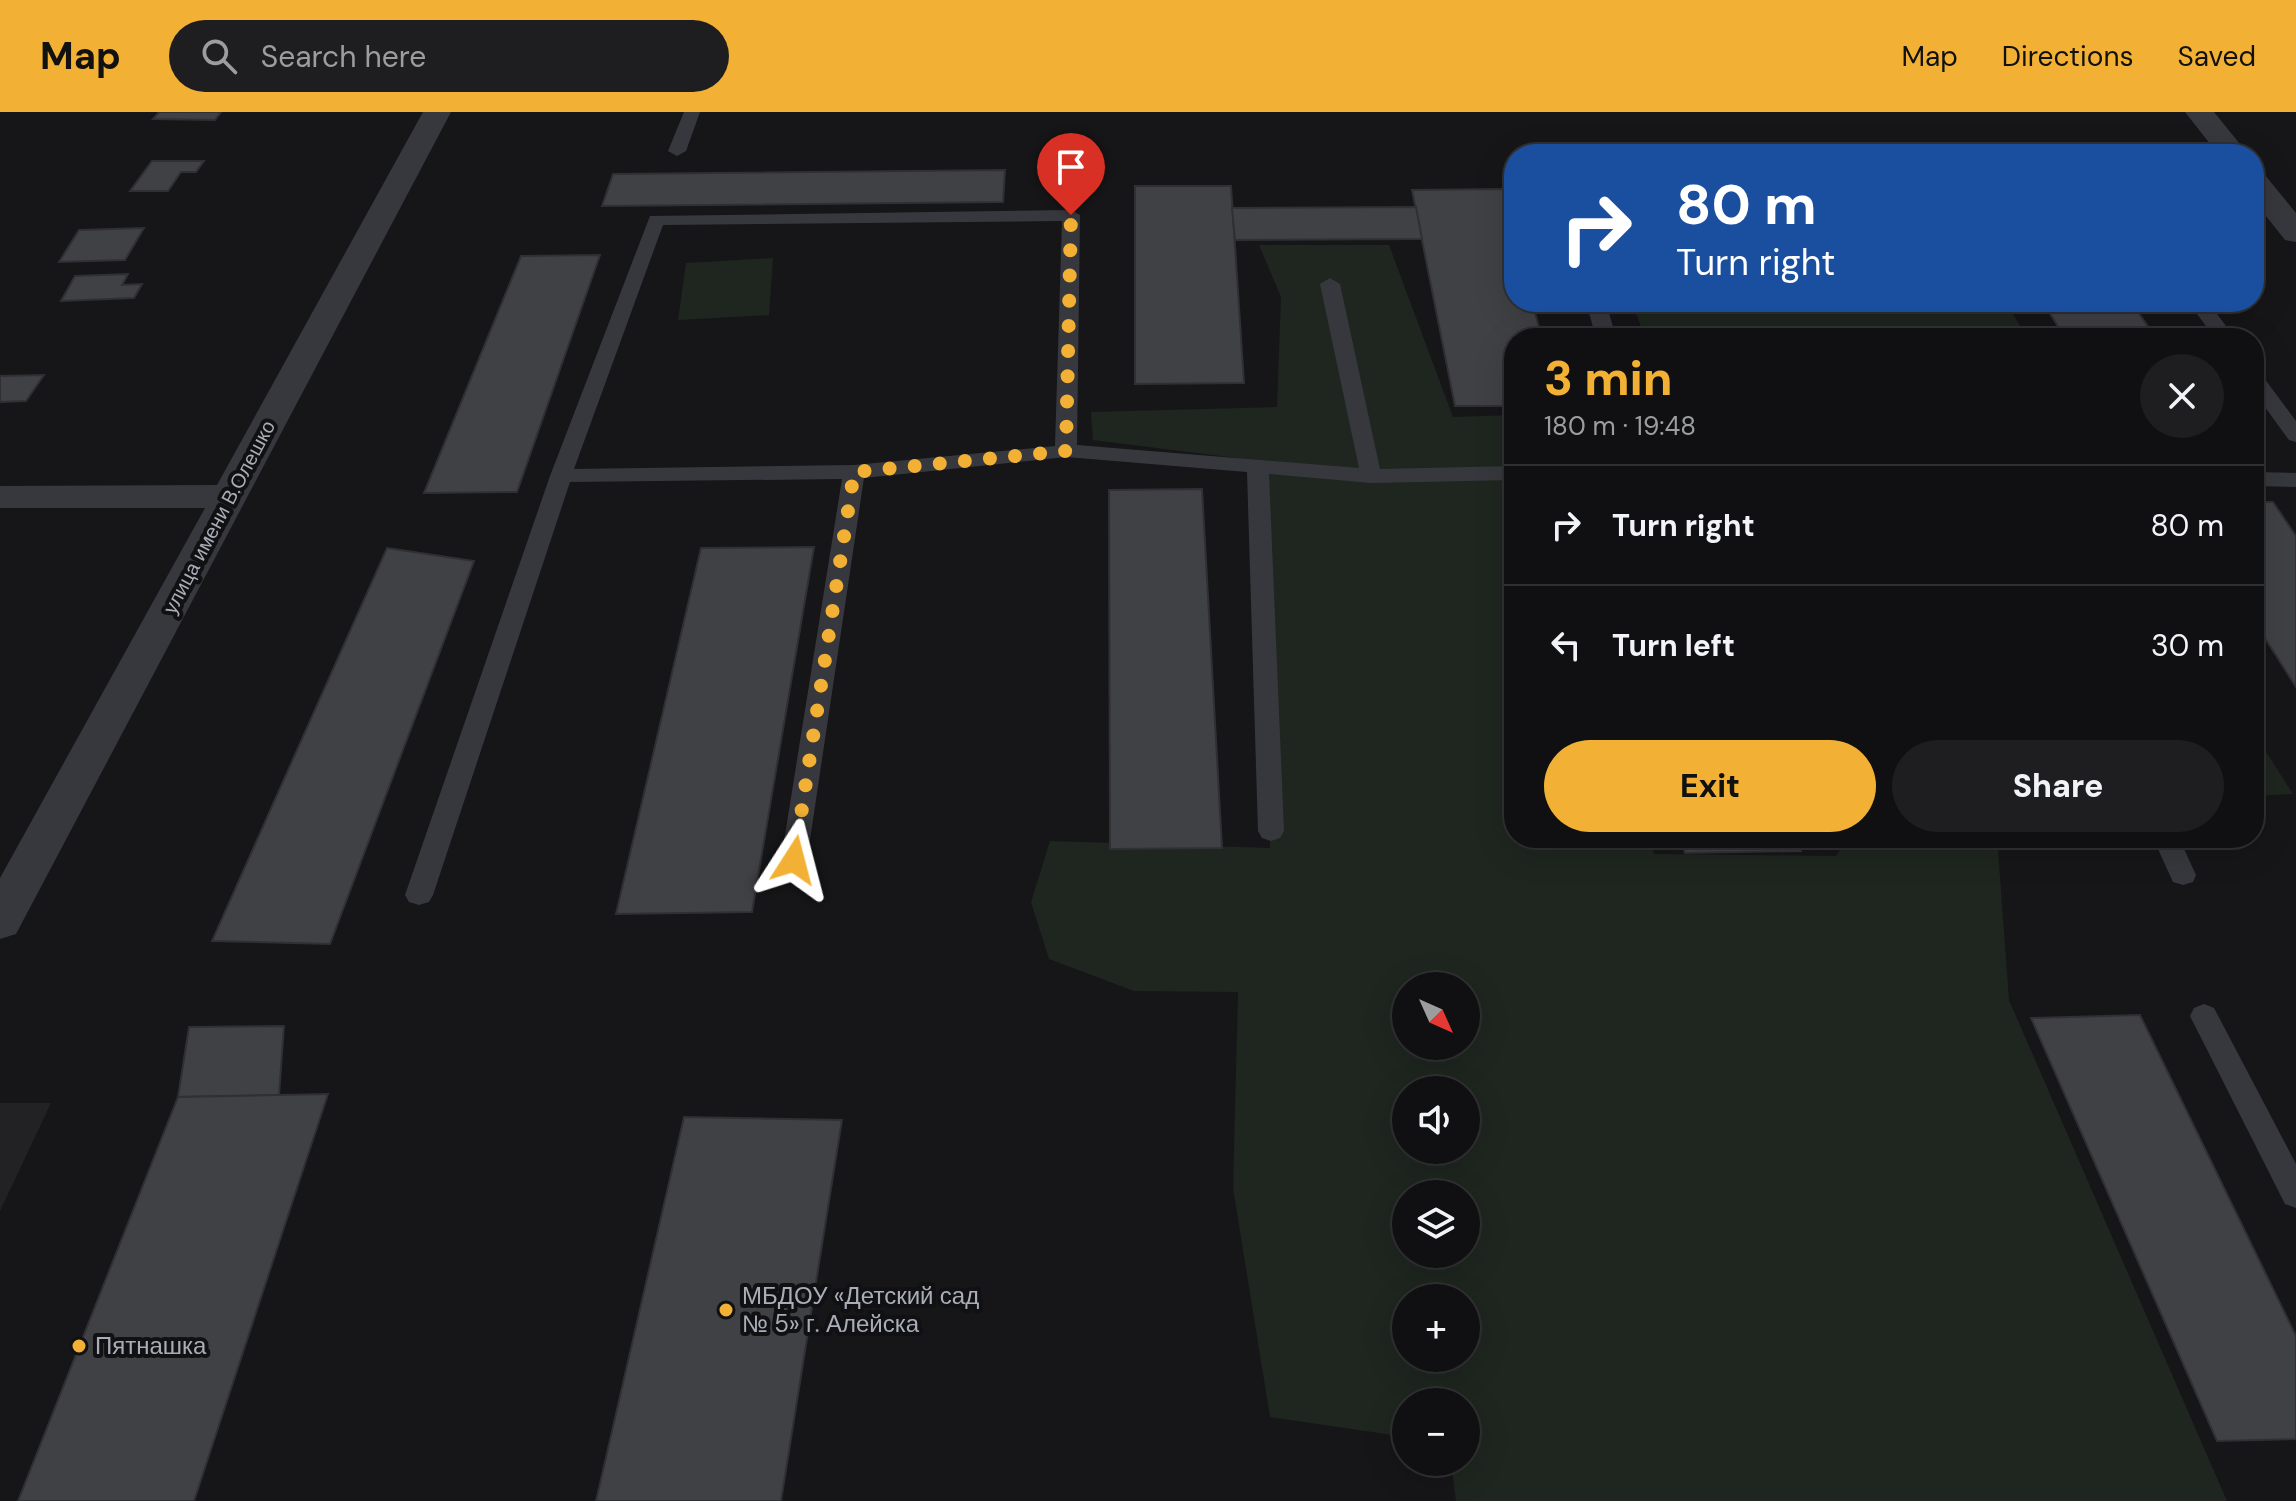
<!DOCTYPE html>
<html lang="en">
<head>
<meta charset="utf-8">
<style>
	body { margin:0; font-family:"DM Sans",sans-serif; background:#1e1e20; color:#f1f3f6; height:100vh; display:flex; flex-direction:column; font-size:30px; white-space:nowrap }
	* { box-sizing:border-box; margin:0 }
	p { font-size:26px; color:#9c9d9f }
	.icon { flex:none; width:44px; height:44px; fill:none; stroke:currentColor; stroke-width:2; stroke-linecap:round; stroke-linejoin:round }
	.map { position:relative; flex:1; overflow:hidden }
	.details { position:absolute; left:1504px; top:216px; width:760px; height:520px; display:flex; flex-direction:column; background:#101012; border-radius:32px; box-shadow:0 8px 32px #0002,0 0 0 2px #303032 }
	.details>* { flex:none }
	.guide { position:absolute; left:1504px; top:32px; width:760px; height:168px; border-radius:32px; box-shadow:0 8px 32px #0002,0 0 0 2px #303032; background:#1a4fa0; color:#fff; overflow:hidden }
	.needle { width:52px; rotate:135deg }
	.fabs { position:absolute; left:1392px; top:860px; display:grid; gap:16px }
	.fabs a { display:grid; place-items:center; width:88px; height:88px; border-radius:50%; background:#101012; box-shadow:0 8px 32px #0002,0 0 0 2px #303032; font-size:40px }
	.pin { position:absolute; display:grid; place-items:center; width:68px; height:68px; color:#fff; margin:-82px -34px; border-radius:50% 50% 50% 0; rotate:-45deg; box-shadow:0 0 8px #0007 }
	.pin .icon { rotate:45deg }
	.me { position:absolute; width:88px; margin:-44px; rotate:9deg; stroke-linejoin:round; filter:drop-shadow(0 0 6px #0008) }
	.turn { display:flex; align-items:center; gap:28px; height:168px; padding:0 40px; font-size:36px }
	.turn .icon { width:104px; height:104px; stroke-width:2.5 }
	.turn b { display:block; font-size:56px; line-height:68px }
	.round { display:grid; place-items:center; flex:none; width:84px; height:84px; border-radius:42px; background:#1e1e20 }
	.summary { display:flex; align-items:center; justify-content:space-between; height:136px; padding:0 40px }
	h1 { font-size:48px; font-weight:800; line-height:60px; color:#f2b134 }
	.button { display:flex; gap:16px; margin-top:auto; padding:16px 40px }
	.button a { flex:1; height:92px; border-radius:48px; background:#f2b134; color:#111; font-size:32px; font-weight:800; line-height:92px; text-align:center }
	.button a+a { background:#1e1e20; color:#f1f3f6 }
	ul { padding:0; list-style:none }
	li { display:flex; align-items:center; gap:24px; height:120px; padding:0 40px; border-top:2px solid #303032 }
	li div { flex:1 }
	li b { display:block; font-size:30px }
	li em { font-style:normal }
	header { display:flex; align-items:center; gap:48px; box-sizing:border-box; height:112px; padding:0 40px; background:#f2b134; color:#111 }
	header strong { font-size:38px }
	nav { display:flex; gap:44px; margin-inline-start:auto; font-size:28px }
	.search { width:560px; height:72px; background:#1e1e20; display:flex; align-items:center; gap:20px; box-sizing:border-box; padding:0 28px; border-radius:44px; color:#9c9d9f; font-size:30px }
	.map>svg:first-child { display:block }
</style>
</head>
<body>
<header>
<strong>Map</strong>
<div class="search"><svg class="icon" aria-label="search" viewBox="0 0 24 24"><circle cx="10" cy="10" r="6"/><path d="M15 15l6 6"/></svg>Search here</div>
<nav><a>Map</a><a>Directions</a><a>Saved</a></nav>
</header>
<div class="map">
<svg width="2296" height="1389" viewBox="0 0 2296 1389">
	<rect width="100%" height="100%" fill="#161618"/>
	<!-- built -->
	<path fill="#222225" d="M 0,991 L 51,991 L 0,1099 Z"/>
	<!-- green -->
	<g fill="#1e261f" fill-rule="evenodd">
		<path d="M 1259,133 L 1389,133 L 1453,305 L 1514,303 L 1514,726 L 1649,726 L 1654,742 L 1836,744 L 1848,726 L 1993,726 L 1998,738 L 2009,888 L 2227,1389 L 1456,1389 L 1451,1350 L 1466,1350 L 1466,1290 L 1406,1290 L 1406,1325 L 1270,1305 L 1233,1076 L 1238,880 L 1134,879 L 1049,847 L 1031,790 L 1050,729 L 1270,736 L 1266,371 L 1252,348 L 1093,328 L 1091,300 L 1277,295 L 1281,185 ZM 1406,874 L 1466,874 L 1466,934 L 1406,934 ZM 1406,978 L 1466,978 L 1466,1038 L 1406,1038 ZM 1406,1082 L 1466,1082 L 1466,1142 L 1406,1142 ZM 1406,1186 L 1466,1186 L 1466,1246 L 1406,1246 Z"/>
		<path d="M 773,146 L 769,203 L 678,208 L 686,151 Z"/>
		<path d="M 1632,190 L 2006,190 L 2027,226 L 1645,226 Z"/>
		<path d="M 2254,621 L 2293,682 L 2254,684 Z"/>
	</g>
	<!-- building -->
	<g fill="#404145" stroke="#303034" stroke-width="2">
		<path d="M 159,0 L 221,0 L 215,8 L 153,7 Z"/>
		<path d="M 1949,33 L 1955,42 L 1602,42 L 1600,36 Z"/>
		<path d="M 152,49 L 204,49 L 196,60 L 181,60 L 168,79 L 130,79 Z"/>
		<path d="M 1005,58 L 1003,90 L 602,94 L 613,62 Z"/>
		<path d="M 1135,74 L 1231,74 L 1244,271 L 1135,272 Z"/>
		<path d="M 1503,77 L 1514,120 L 1514,190 L 1532,190 L 1542,226 L 1514,226 L 1514,294 L 1455,294 L 1412,78 Z"/>
		<path d="M 1416,95 L 1422,127 L 1235,128 L 1232,96 Z"/>
		<path d="M 144,116 L 125,148 L 59,150 L 79,118 Z"/>
		<path d="M 600,143 L 517,380 L 424,381 L 521,144 Z"/>
		<path d="M 128,162 L 122,173 L 142,172 L 134,186 L 61,189 L 75,164 Z"/>
		<path d="M 2043,190 L 2131,190 L 2156,226 L 2065,226 Z"/>
		<path d="M 44,263 L 26,289 L 0,290 L 0,264 Z"/>
		<path d="M 1202,377 L 1222,736 L 1110,737 L 1109,378 Z"/>
		<path d="M 2254,390 L 2273,390 L 2296,424 L 2296,575 L 2254,509 Z"/>
		<path d="M 814,435 L 752,800 L 616,802 L 701,436 Z"/>
		<path d="M 387,436 L 474,449 L 330,832 L 212,829 Z"/>
		<path d="M 1681,726 L 1797,726 L 1801,739 L 1685,741 Z"/>
		<path d="M 2044,726 L 2140,726 L 2145,735 L 2049,737 Z"/>
		<path d="M 2140,903 L 2296,1224 L 2296,1327 L 2217,1329 L 2031,906 Z"/>
		<path d="M 284,914 L 279,983 L 178,985 L 189,915 Z"/>
		<path d="M 328,982 L 194,1389 L 18,1389 L 178,985 Z"/>
		<path d="M 684,1005 L 842,1008 L 781,1389 L 596,1389 Z"/>
	</g>
	<g fill="none" stroke-linecap="round" stroke-linejoin="round">
		<!-- lane -->
		<g fill="#37383d" fill-rule="evenodd">
			<path d="M 684,0 L 700,0 L 686,39 L 677,44 L 668,39 Z"/>
			<path d="M 1071,98 L 1080,103 L 1077,333 L 1359,356 L 1320,172 L 1330,166 L 1340,172 L 1380,357 L 1514,354 L 1514,368 L 1371,371 L 1269,362 L 1284,719 L 1280,726 L 1271,729 L 1262,726 L 1258,719 L 1247,360 L 1066,345 L 864,366 L 807,748 L 803,755 L 794,758 L 785,755 L 781,748 L 842,367 L 570,370 L 433,783 L 429,790 L 419,793 L 409,790 L 405,783 L 550,364 L 650,104 ZM 1062,109 L 1055,334 L 854,353 L 574,357 L 663,113 Z"/>
			<path d="M 1586,190 L 1606,190 L 1616,226 L 1596,226 Z"/>
			<path d="M 2188,190 L 2208,190 L 2235,226 L 2215,226 Z"/>
			<path d="M 2254,260 L 2261,262 L 2296,309 L 2296,330 L 2289,328 L 2254,280 Z"/>
			<path d="M 2254,360 L 2296,361 L 2296,375 L 2254,374 Z"/>
			<path d="M 2153,726 L 2179,726 L 2196,763 L 2193,770 L 2183,773 L 2173,770 Z"/>
			<path d="M 2204,892 L 2214,896 L 2296,1052 L 2296,1096 L 2285,1092 L 2190,904 L 2194,896 Z"/>
		</g>
		<!-- street -->
		<g fill="#37383d" fill-rule="evenodd">
			<path d="M 423,0 L 451,0 L 16,822 L 0,827 L 0,766 L 205,396 L 0,396 L 0,374 L 217,373 Z"/>
			<path d="M 2185,0 L 2214,0 L 2248,42 L 2218,42 Z"/>
			<path d="M 2254,60 L 2265,63 L 2296,101 L 2296,130 L 2285,128 L 2254,89 Z"/>
		</g>
	</g>
	<g fill="none" stroke-linecap="round" stroke-linejoin="round">
		<!-- route -->
		<path stroke="#f2b134" stroke-width="14" stroke-dasharray="0 25.2" d="M 794,748 L 854,360 L 1066,339 L 1071,103"/>
	</g>
	<!-- markers -->
	<g fill="#f2b134" stroke="#111113" stroke-width="3">
		<circle cx="726" cy="1198" r="8"/>
		<circle cx="79" cy="1234" r="8"/>
	</g>
	<g text-anchor="middle" stroke-width="8" stroke-linejoin="round" paint-order="stroke">
		<!-- street labels -->
		<g font-size="20" fill="#a8adb8" stroke="#111113">
			<text transform="translate(219 405) rotate(-62)" y="7">улица имени В.Олешко</text>
		</g>
		<!-- near-poi labels -->
		<g font-size="24" fill="#a8adb8" stroke="#111113" text-anchor="start">
			<text x="742" y="1192">МБДОУ «Детский сад<tspan x="742" dy="28">№ 5» г. Алейска</tspan></text>
			<text x="95" y="1242">Пятнашка</text>
		</g>
	</g>
</svg>
<div class="fabs">
<a><svg class="needle" viewBox="-14 -14 28 28"><path d="M0-13l5 13h-10z" fill="#e53935"/><path d="M0 13l5-13h-10z" fill="#9c9d9f"/></svg></a>
<a><svg class="icon" aria-label="sound" viewBox="0 0 24 24"><path d="M4 9h4l5-4v14l-5-4H4zM17 9q2 3 0 6"/></svg></a>
<a><svg class="icon" aria-label="layers" viewBox="0 0 24 24"><path d="M12 4l9 5-9 5-9-5zM3 14l9 5 9-5"/></svg></a>
<a>+</a>
<a>−</a>
</div>
<div class="pin" style="left:1071px;top:103px;background:#d93025"><svg class="icon" aria-label="arrive" viewBox="0 0 24 24"><path d="M6 21V4h12l-3 4 3 4H6"/></svg></div>
<svg class="me" style="left:794px;top:748px" viewBox="-20 -20 40 40"><path d="M0-17L14 15 0 8-14 15z" fill="#f2b134" stroke="#fff" stroke-width="4"/></svg>
<div class="guide">
<div class="turn"><svg class="icon" aria-label="right" viewBox="0 0 24 24"><path d="M7 20v-9h11M14 6l5 5-5 5"/></svg><div><b>80 m</b>Turn right</div></div>
</div>
<section class="details">
<div class="summary"><div><h1>3 min</h1><p>180 m · 19:48</p></div><a class="round"><svg class="icon" aria-label="close" viewBox="0 0 24 24"><path d="M6 6l12 12M18 6L6 18"/></svg></a></div>
<ul>
<li><svg class="icon" aria-label="right" viewBox="0 0 24 24"><path d="M7 20v-9h11M14 6l5 5-5 5"/></svg><div><b>Turn right</b></div><em>80 m</em></li>
<li><svg class="icon" aria-label="left" viewBox="0 0 24 24"><path d="M17 20v-9H6M10 6l-5 5 5 5"/></svg><div><b>Turn left</b></div><em>30 m</em></li>
</ul>
<div class="button"><a>Exit</a><a>Share</a></div>
</section>
</div>
</body>
</html>
